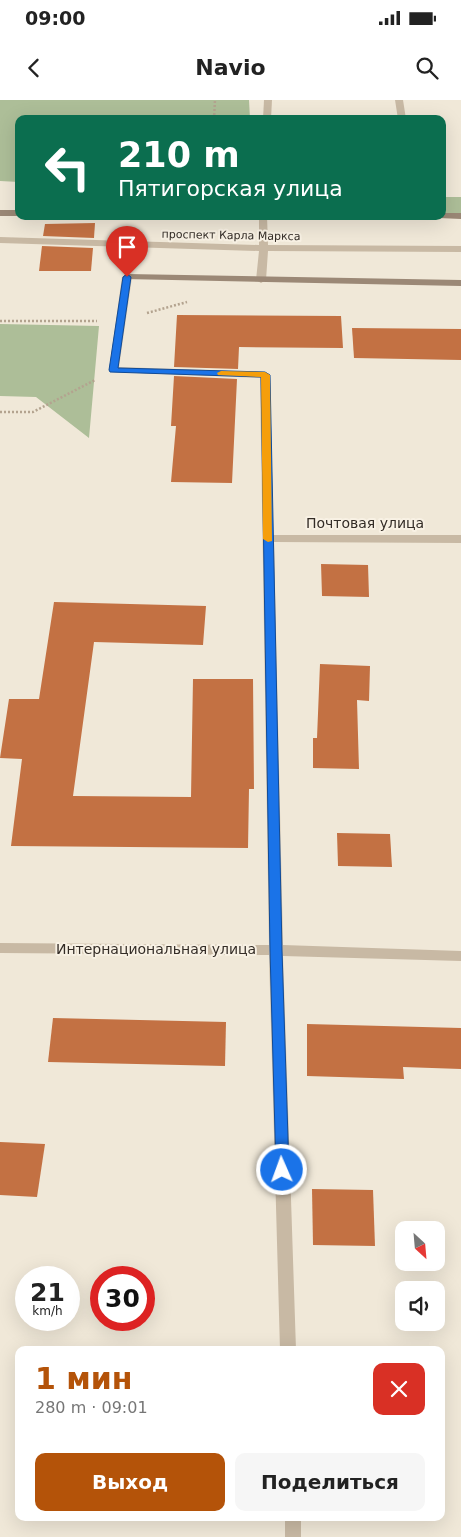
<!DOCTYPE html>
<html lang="ru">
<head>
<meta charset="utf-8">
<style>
	body { margin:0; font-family:"DejaVu Sans",sans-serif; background:#f6f6f6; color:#222; height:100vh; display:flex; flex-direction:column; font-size:19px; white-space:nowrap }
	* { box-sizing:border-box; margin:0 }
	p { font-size:16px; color:#767676 }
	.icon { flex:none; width:28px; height:28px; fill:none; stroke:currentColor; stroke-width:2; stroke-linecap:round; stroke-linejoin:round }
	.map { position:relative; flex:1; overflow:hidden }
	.drawer { position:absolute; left:15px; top:1246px; width:430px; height:175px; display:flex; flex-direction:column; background:#fff; border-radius:10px; box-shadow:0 5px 20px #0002 }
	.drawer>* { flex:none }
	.hud { position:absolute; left:15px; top:15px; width:431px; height:105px; border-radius:10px; box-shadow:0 5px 20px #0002; background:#0b6e4f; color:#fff; overflow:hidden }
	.needle { width:32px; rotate:154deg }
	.controls { position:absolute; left:395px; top:1121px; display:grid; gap:10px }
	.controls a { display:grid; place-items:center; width:50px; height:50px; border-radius:10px; background:#fff; box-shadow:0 5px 20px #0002; font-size:25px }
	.speed { position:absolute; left:15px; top:1166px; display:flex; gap:10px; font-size:25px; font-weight:700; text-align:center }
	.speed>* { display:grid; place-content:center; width:65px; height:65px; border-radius:50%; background:#fff; box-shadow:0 5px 20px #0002; line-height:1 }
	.speed small { font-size:12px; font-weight:400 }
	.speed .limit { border:8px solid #d22; background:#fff; color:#111 }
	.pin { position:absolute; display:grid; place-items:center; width:42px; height:42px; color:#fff; margin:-51px -21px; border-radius:50% 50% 50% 0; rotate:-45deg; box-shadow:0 0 5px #0007 }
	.pin .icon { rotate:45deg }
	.me { position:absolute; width:55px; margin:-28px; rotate:358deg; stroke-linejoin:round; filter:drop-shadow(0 0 4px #0008) }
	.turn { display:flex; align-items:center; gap:18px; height:105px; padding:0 20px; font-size:22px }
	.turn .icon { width:65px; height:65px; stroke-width:2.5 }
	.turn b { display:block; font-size:35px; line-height:42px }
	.round { display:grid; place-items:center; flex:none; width:52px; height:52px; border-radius:10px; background:#f6f6f6 }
	.head { display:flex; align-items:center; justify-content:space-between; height:85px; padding:0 20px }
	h1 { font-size:30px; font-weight:700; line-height:38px; color:#b45309 }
	.cta { display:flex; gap:10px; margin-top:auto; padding:10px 20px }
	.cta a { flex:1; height:58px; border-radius:10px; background:#b45309; color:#fff; font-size:20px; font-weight:700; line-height:58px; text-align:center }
	.cta a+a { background:#f6f6f6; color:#222 }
	.status { display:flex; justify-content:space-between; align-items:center; height:35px; padding:0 25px; background:#fff; direction:ltr }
	.status svg { height:14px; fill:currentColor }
	header { display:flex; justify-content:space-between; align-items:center; height:65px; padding:0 20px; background:#fff; font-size:22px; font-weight:700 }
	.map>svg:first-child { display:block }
</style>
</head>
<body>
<div class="status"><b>09:00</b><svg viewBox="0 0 49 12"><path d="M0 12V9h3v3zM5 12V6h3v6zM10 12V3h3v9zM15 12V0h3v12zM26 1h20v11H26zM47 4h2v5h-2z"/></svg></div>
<header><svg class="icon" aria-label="back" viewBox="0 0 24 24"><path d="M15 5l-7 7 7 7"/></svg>Navio<svg class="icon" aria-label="search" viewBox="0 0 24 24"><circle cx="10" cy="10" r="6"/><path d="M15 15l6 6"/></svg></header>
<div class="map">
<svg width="461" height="1437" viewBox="0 0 461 1437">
	<rect width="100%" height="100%" fill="#f0e8d8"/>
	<!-- green -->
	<g fill="#adbe98">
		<path d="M 0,0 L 249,0 L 250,19 L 19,19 L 19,82 L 0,81 Z"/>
		<path d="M 442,97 L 461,97 L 461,115 L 443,115 Z"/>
		<path d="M 0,224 L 99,226 L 89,338 L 36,297 L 0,296 Z"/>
	</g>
	<!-- building -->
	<g fill="#c37143">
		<path d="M 95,123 L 94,138 L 43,136 L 45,124 Z"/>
		<path d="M 42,146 L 93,148 L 91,171 L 39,171 Z"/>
		<path d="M 177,215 L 341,216 L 343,248 L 239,247 L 238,269 L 174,267 Z"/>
		<path d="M 352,228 L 461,229 L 461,260 L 354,258 Z"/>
		<path d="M 174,276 L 237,279 L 232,383 L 171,382 L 176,326 L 171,326 Z"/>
		<path d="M 321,464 L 368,465 L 369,497 L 322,496 Z"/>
		<path d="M 54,502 L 206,506 L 203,545 L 94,542 L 73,696 L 191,697 L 193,579 L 253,579 L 254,689 L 249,689 L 248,748 L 11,746 L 22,659 L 0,658 L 9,599 L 39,599 Z"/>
		<path d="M 320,564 L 370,566 L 369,601 L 357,600 L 359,669 L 313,668 L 313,638 L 317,638 Z"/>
		<path d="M 337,733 L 390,734 L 392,767 L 338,766 Z"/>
		<path d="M 53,918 L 226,922 L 225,966 L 48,962 Z"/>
		<path d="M 307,924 L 461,928 L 461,969 L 403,967 L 404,979 L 307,976 Z"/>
		<path d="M 0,1042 L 45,1044 L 37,1097 L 0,1095 Z"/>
		<path d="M 312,1089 L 373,1090 L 375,1146 L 313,1145 Z"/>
	</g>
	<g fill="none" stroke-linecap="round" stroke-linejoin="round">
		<!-- path -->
		<g stroke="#b3a38f" stroke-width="2.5" stroke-dasharray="2 2" stroke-linecap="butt">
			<path d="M 214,19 L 215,0"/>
			<path d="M 147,213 L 187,202"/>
			<path d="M 0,221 L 97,221"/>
			<path d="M 0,312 L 33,312 L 95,280"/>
		</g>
		<!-- lane -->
		<path fill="#c8b9a4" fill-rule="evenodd" d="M 395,0 L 403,0 L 406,19 L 398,19 Z"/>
		<!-- street -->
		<g fill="#c8b9a4" fill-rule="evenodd">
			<path d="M 264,0 L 272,0 L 271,19 L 263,19 Z"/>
			<path d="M 259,116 L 267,116 L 268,145 L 461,146 L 461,152 L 268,151 L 266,180 L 261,183 L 256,180 L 259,151 L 0,143 L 0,137 L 259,145 Z"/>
			<path d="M 127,174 L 132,177 L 119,267 L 265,272 L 270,275 L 273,435 L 461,435 L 461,443 L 274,442 L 283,845 L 461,851 L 461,861 L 283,856 L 296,1250 L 280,1250 L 269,855 L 0,853 L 0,843 L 269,845 L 260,278 L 111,272 L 109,270 L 122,177 Z"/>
			<rect x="285" y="1418" width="16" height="19"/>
		</g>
		<!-- secondary -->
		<g fill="#9b8876" fill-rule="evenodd">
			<rect x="0" y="110" width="19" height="6"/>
			<path d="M 442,113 L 461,113 L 461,119 L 439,118 L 438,116 L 442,116 Z"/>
			<path d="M 127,174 L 461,180 L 461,186 L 124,179 L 124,175 Z"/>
		</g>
	</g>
	<!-- route -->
	<path fill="#1a73e8" stroke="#114b97" d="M 127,174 L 131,177 L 118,268 L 265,272 L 270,275 L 282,850 L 289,1070 L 287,1074 L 282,1076 L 278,1074 L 276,1070 L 270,850 L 261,277 L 110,272 L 109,270 L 123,177 Z"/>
	<!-- slow -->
	<path fill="#f59e0b" d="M 221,271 L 265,272 L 270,275 L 272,441 L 268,442 L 263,439 L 261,277 L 218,275 L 217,273 Z"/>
	<g text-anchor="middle" stroke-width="4" stroke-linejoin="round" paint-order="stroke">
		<!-- far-street labels -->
		<g font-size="11" fill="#332c26" stroke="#f8f1e4">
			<text transform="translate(231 135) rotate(1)" y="4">проспект Карла Маркса</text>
		</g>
		<!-- street labels -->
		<g font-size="14" fill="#332c26" stroke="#f8f1e4">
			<text x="365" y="428">Почтовая улица</text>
			<text x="156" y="854">Интернациональная улица</text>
		</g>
	</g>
</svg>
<div class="controls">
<a><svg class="needle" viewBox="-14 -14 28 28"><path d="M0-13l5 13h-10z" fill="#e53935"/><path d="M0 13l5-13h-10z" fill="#767676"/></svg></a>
<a><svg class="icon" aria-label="sound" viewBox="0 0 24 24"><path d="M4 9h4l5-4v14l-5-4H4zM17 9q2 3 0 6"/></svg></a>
</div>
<div class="speed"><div>21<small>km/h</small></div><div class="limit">30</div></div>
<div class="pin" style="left:127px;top:177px;background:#d93025"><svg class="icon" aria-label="arrive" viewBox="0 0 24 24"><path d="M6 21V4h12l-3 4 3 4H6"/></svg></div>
<svg class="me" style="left:282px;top:1070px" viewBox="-20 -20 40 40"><circle r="17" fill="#1a73e8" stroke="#fff" stroke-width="3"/><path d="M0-11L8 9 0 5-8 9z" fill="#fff"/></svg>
<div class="hud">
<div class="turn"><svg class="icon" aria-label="left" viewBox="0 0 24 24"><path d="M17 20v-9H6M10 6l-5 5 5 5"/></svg><div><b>210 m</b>Пятигорская улица</div></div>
</div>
<section class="drawer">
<div class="head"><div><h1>1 мин</h1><p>280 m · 09:01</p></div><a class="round" style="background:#d93025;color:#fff"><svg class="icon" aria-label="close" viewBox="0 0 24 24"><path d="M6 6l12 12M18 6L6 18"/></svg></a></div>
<div class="cta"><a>Выход</a><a>Поделиться</a></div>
</section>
</div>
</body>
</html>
